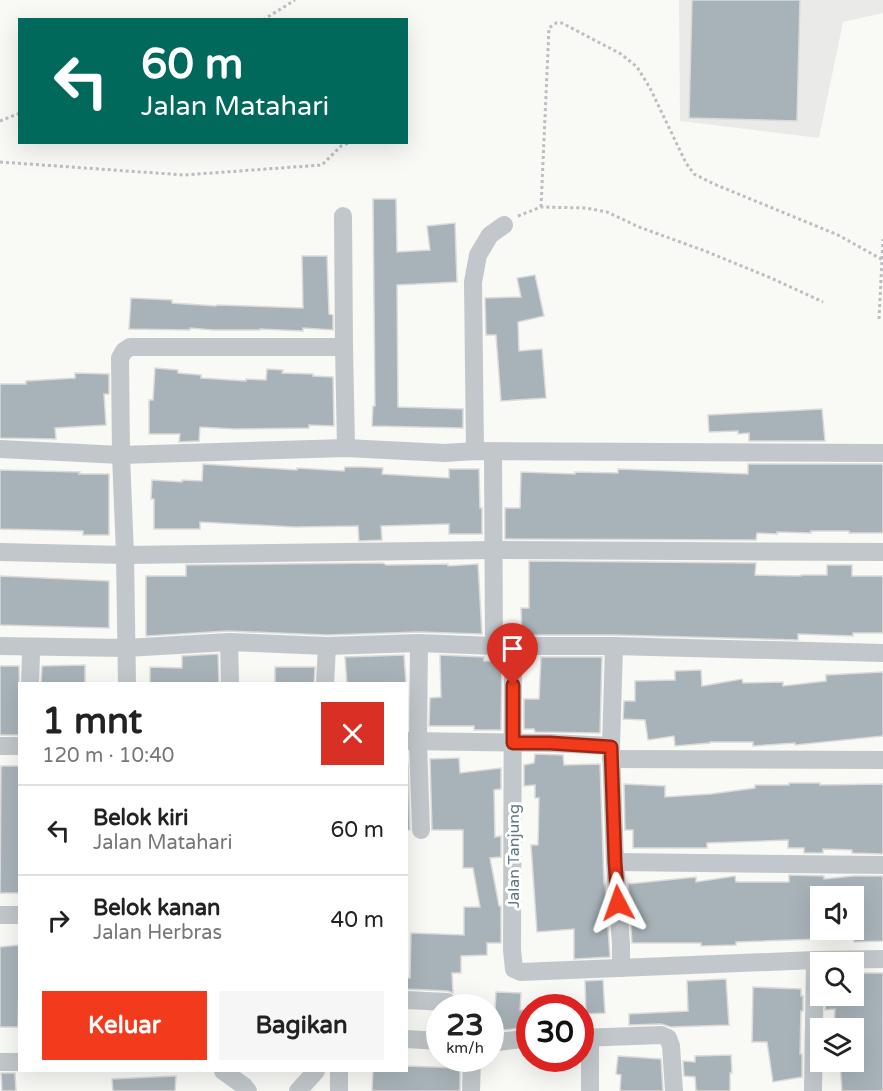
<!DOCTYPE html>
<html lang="id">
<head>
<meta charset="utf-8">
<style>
	body { margin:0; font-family:"Varela Round",sans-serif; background:#f6f6f6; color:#222; height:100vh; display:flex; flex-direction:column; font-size:22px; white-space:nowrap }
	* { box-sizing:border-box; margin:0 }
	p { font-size:20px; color:#767676 }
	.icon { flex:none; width:33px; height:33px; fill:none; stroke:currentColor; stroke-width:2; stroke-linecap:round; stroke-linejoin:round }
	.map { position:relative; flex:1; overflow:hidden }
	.details { position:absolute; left:18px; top:682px; width:390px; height:390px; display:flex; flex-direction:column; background:#fff; border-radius:0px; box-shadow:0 6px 24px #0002 }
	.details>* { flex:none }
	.banner { position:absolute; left:18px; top:18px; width:390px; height:126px; border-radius:0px; box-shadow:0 6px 24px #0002; background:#00695c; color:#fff; overflow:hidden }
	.tools { position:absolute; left:810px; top:886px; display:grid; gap:12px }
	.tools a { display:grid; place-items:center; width:54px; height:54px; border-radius:0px; background:#fff; box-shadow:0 6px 24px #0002; font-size:30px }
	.speed { position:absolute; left:426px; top:994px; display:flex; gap:12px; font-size:30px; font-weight:700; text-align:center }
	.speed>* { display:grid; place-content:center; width:78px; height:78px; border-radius:50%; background:#fff; box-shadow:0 6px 24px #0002; line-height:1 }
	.speed small { font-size:15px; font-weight:400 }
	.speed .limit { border:9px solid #d22; background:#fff; color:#111 }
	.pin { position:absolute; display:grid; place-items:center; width:51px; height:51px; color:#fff; margin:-62px -26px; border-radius:50% 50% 50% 0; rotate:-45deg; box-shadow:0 0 6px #0007 }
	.pin .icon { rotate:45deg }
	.me { position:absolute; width:66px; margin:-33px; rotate:356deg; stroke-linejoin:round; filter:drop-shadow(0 0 4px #0008) }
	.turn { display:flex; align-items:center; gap:21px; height:126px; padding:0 24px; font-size:27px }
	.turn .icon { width:78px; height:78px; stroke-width:2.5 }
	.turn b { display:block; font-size:42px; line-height:51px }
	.round { display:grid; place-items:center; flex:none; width:63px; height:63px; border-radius:0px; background:#f6f6f6 }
	.headline { display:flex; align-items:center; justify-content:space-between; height:102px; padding:0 24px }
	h1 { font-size:36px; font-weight:700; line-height:45px }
	.primary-button { display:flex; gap:12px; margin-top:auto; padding:12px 24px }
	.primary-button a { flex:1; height:69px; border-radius:0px; background:#f23a1c; color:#fff; font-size:24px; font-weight:700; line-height:69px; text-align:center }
	.primary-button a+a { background:#f6f6f6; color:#222 }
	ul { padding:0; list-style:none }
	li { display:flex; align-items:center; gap:18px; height:90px; padding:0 24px; border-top:2px solid #e0e0e0 }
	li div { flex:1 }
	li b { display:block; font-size:22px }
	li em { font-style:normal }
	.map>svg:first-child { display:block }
</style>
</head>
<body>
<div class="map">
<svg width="883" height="1091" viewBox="0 0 883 1091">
	<rect width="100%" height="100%" fill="#f9f9f6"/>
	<!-- built -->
	<path fill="#eaeae9" d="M 679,0 L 883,0 L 883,13 L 843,22 L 819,138 L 680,121 Z"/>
	<!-- building -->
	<g fill="#a8b3b9" stroke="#dbdad8" stroke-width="1.5">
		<path d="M 692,0 L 800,0 L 797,121 L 689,118 Z"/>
		<path d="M 373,199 L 396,199 L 397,252 L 430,250 L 427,226 L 455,223 L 457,282 L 397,285 L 398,407 L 463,409 L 463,428 L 372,426 L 373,406 L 375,406 Z"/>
		<path d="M 302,256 L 327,256 L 329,314 L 333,315 L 333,330 L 303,328 L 303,331 L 260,329 L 260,330 L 213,330 L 190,328 L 190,330 L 129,329 L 131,298 L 172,300 L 172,303 L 216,306 L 217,305 L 303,308 Z"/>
		<path d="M 535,275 L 544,316 L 518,322 L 519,351 L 542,349 L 546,398 L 501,401 L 496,335 L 486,335 L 485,298 L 521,297 L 517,278 Z"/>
		<path d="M 155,368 L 178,370 L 178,373 L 201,375 L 201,378 L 246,381 L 246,379 L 266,380 L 267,369 L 283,370 L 282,373 L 313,374 L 313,376 L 333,377 L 334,426 L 309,425 L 309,428 L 234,429 L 200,427 L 199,441 L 179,442 L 180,434 L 149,434 L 149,400 L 153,400 Z"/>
		<path d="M 75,373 L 109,374 L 109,394 L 104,394 L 106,425 L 55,428 L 56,439 L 0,438 L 0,384 L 26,384 L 26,381 L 75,378 Z"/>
		<path d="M 822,409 L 825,441 L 749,441 L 749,433 L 738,434 L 738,431 L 709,432 L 708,415 Z"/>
		<path d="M 203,464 L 297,470 L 297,468 L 344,471 L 345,467 L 362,467 L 383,468 L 382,474 L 449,478 L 449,469 L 479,469 L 480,508 L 482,508 L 482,534 L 449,534 L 449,524 L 381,526 L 382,540 L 359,541 L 358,526 L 295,527 L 200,522 L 200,529 L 154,529 L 154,499 L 151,499 L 152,480 L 182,482 L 182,480 L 202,481 Z"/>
		<path d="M 748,464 L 883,464 L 883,533 L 849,533 L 849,531 L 811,531 L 811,533 L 777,532 L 777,534 L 757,533 L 756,540 L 505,539 L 505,508 L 520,508 L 521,472 L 575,474 L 575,472 L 618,473 L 618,469 L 748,474 Z"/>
		<path d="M 0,470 L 80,472 L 79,474 L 109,474 L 109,535 L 83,535 L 83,531 L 0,529 Z"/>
		<path d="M 529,561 L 756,563 L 755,575 L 801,576 L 801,575 L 827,575 L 827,565 L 852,565 L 852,576 L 883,576 L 883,633 L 853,633 L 853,636 L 798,634 L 798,640 L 614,635 L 522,635 L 521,608 L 529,608 Z"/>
		<path d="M 383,563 L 386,565 L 448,564 L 448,566 L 478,564 L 482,634 L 419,632 L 327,635 L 228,631 L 146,636 L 146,576 L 186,576 L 186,565 Z"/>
		<path d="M 0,576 L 109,581 L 109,628 L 0,625 Z"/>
		<path d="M 218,654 L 219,684 L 150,684 L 150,667 L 182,668 L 182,656 Z"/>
		<path d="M 404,655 L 406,684 L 347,684 L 345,657 Z"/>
		<path d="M 440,655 L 484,657 L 484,661 L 502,661 L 501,730 L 474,730 L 474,726 L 429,726 L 430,698 L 441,697 Z"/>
		<path d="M 541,657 L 602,657 L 600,733 L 535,732 L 534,729 L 524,729 L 524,699 L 539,699 Z"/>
		<path d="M 85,665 L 85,684 L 41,684 L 42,666 Z"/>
		<path d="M 0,666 L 19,666 L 20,735 L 0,735 Z"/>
		<path d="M 275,667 L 315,667 L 314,684 L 275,684 Z"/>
		<path d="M 701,670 L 702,686 L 742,679 L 743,683 L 783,682 L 783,686 L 826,681 L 826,675 L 883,672 L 883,736 L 795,745 L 795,743 L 753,746 L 753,742 L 710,742 L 710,743 L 675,746 L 674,736 L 648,740 L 645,720 L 623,719 L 624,701 L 635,701 L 635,681 L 675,680 L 675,671 Z"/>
		<path d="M 535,754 L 563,755 L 564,765 L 600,764 L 604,884 L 605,884 L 610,957 L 574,959 L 574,929 L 537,932 L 531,845 L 538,845 L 539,798 L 535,798 L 535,785 L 524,786 L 524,765 L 534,763 Z"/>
		<path d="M 459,758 L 460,773 L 501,768 L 501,789 L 494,790 L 495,837 L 501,836 L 501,857 L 490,858 L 499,906 L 501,906 L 501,943 L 487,943 L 487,955 L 461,956 L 461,973 L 452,973 L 453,993 L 448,991 L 406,989 L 406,978 L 410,978 L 411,933 L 464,935 L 464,907 L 480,907 L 473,868 L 463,868 L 463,830 L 432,830 L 430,759 Z"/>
		<path d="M 406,764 L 408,764 L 410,830 L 406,830 Z"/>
		<path d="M 1,766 L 20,766 L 20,893 L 0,893 Z"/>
		<path d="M 789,783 L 820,783 L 820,785 L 883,784 L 883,854 L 852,853 L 852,850 L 823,849 L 823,853 L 804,853 L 804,848 L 788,848 L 788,840 L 707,843 L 707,848 L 633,848 L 633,830 L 625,830 L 624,784 L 665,786 L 665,797 L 711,794 L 755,788 L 755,785 L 789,785 Z"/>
		<path d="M 789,875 L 824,876 L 824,879 L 854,876 L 883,876 L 883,941 L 854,942 L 854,897 L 820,897 L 820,939 L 736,942 L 736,945 L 701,946 L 701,943 L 632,943 L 628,884 L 696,877 L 696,882 L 735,876 L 736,882 L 789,882 Z"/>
		<path d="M 20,945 L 18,1027 L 0,1027 L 0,947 Z"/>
		<path d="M 854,973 L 883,973 L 883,1091 L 842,1091 L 840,1062 L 854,1062 L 854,1029 L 834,1029 L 835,1009 L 825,1010 L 826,996 L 854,996 Z"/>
		<path d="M 726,979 L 729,1025 L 671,1027 L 661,1024 L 629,1025 L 629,1014 L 688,1011 L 687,981 Z"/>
		<path d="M 603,980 L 605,1013 L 586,1014 L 585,981 Z"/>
		<path d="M 753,987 L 801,989 L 801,996 L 803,996 L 803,1011 L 801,1011 L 800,1054 L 802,1054 L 802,1077 L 773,1082 L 767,1042 L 752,1042 Z"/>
		<path d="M 496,992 L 521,993 L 520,1010 L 530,1010 L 530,1027 L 494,1031 Z"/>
		<path d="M 731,1055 L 732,1073 L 730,1073 L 730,1091 L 696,1091 L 695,1077 L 684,1076 L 683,1061 L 695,1062 L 695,1056 Z"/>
		<path d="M 618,1056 L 661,1059 L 663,1091 L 620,1091 L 621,1075 L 616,1074 Z"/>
		<path d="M 406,1066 L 460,1068 L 460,1091 L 372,1091 L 373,1071 L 406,1071 Z"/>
		<path d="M 1,1073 L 15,1073 L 16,1091 L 2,1091 Z"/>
		<path d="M 176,1076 L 175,1091 L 113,1091 L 112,1079 Z"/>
	</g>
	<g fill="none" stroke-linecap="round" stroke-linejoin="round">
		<!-- path -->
		<g stroke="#bbbfc2" stroke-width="3" stroke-dasharray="3 3" stroke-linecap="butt">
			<path d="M 263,20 L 295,0"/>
			<path d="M 0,121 L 20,113"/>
			<path d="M 0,162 L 184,175 L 322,165 L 341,146 L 351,142"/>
			<path d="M 541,207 L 549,28 L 556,23 L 562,23 L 621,54 L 637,67 L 650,88 L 686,163 L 694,174 L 714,184 L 838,235 L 883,260"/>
			<path d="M 518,216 L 541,207 L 586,208 L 607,212 L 639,227 L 705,251 L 771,278 L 823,302"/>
			<path d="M 879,319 L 883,239"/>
		</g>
		<!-- minor -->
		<g stroke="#c1c7ca" stroke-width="18">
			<path d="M 343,216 L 344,347 L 346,448"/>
			<path d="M 0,449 L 121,455 L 346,448 L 445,453 L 475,451 L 883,453"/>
			<path d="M 475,451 L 473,282 L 478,255 L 490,235 L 504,225"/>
			<path d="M 493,452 L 494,646"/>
			<path d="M 0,552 L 125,555 L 493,550 L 883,552"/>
			<path d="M 229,642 L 230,684"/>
			<path d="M 419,643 L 418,741 L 421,830"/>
			<path d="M 0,646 L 126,648 L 229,642 L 327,646 L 419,643 L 494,646 L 614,646 L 883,653"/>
			<path d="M 513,646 L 512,950 L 514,969 L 521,972 L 815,960 L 883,959"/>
			<path d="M 614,646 L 611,746 L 615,862 L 621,944 L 621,968"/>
			<path d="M 30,684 L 31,654"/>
			<path d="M 127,684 L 125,555 L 121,455 L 120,358 L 124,351 L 130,347 L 344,347"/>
			<path d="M 325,684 L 327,646"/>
			<path d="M 406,741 L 550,743 L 611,746"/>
			<path d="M 0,746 L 20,746"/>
			<path d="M 611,759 L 883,760"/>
			<path d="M 615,862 L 883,865"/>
			<path d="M 0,915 L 20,915"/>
			<path d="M 406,1000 L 447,1002 L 451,1008"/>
			<path d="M 580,1038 L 661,1035 L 668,1038 L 671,1046 L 674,1091"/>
			<path d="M 590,1038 L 590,1091"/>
			<path d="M 406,1039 L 440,1041"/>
			<path d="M 490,1043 L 530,1038"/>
			<path d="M 0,1062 L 20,1062"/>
			<path d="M 223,1071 L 244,1086 L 248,1091"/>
			<path d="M 298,1091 L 316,1071"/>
			<path d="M 339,1091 L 339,1071"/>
			<path d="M 471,1091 L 472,1059"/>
			<path d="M 813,1091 L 815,960"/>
		</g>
	</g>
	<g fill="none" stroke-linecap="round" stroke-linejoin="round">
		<!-- route casing -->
		<g stroke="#9d2612" stroke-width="15">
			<path id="route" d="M 513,685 L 513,743 L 550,743 L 611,747 L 615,862 L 618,903"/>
		</g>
		<!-- route -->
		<use href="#route" stroke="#f23a1c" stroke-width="10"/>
	</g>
	<g text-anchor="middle" stroke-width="6" stroke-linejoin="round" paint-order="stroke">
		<!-- street labels -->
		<g font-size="16" fill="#617884" stroke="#fff">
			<text transform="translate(513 856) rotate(-90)" y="6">Jalan Tanjung</text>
		</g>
	</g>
</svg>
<div class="tools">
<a><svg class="icon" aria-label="sound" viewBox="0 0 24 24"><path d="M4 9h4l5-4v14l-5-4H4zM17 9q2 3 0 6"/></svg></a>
<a><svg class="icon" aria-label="search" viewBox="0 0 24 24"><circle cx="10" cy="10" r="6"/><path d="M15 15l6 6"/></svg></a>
<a><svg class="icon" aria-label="layers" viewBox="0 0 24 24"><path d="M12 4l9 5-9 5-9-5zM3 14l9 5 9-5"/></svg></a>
</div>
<div class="speed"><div>23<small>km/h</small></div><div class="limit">30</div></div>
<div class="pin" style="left:513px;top:685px;background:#d93025"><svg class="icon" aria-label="arrive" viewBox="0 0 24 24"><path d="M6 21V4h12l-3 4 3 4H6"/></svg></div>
<svg class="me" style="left:618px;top:903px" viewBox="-20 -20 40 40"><path d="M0-17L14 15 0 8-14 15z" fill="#f23a1c" stroke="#fff" stroke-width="4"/></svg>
<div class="banner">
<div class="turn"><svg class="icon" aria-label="left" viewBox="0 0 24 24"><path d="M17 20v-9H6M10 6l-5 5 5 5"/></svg><div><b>60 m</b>Jalan Matahari</div></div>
</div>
<section class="details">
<div class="headline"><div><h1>1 mnt</h1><p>120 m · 10:40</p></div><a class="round" style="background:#d93025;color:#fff"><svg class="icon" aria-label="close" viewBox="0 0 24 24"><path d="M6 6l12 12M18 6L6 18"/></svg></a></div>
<ul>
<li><svg class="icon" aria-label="left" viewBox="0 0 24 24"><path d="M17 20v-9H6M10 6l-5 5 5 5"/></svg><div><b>Belok kiri</b><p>Jalan Matahari</p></div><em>60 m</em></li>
<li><svg class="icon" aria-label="right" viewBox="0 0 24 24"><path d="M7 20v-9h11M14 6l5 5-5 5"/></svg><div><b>Belok kanan</b><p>Jalan Herbras</p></div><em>40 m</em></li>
</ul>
<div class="primary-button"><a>Keluar</a><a>Bagikan</a></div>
</section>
</div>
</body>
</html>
